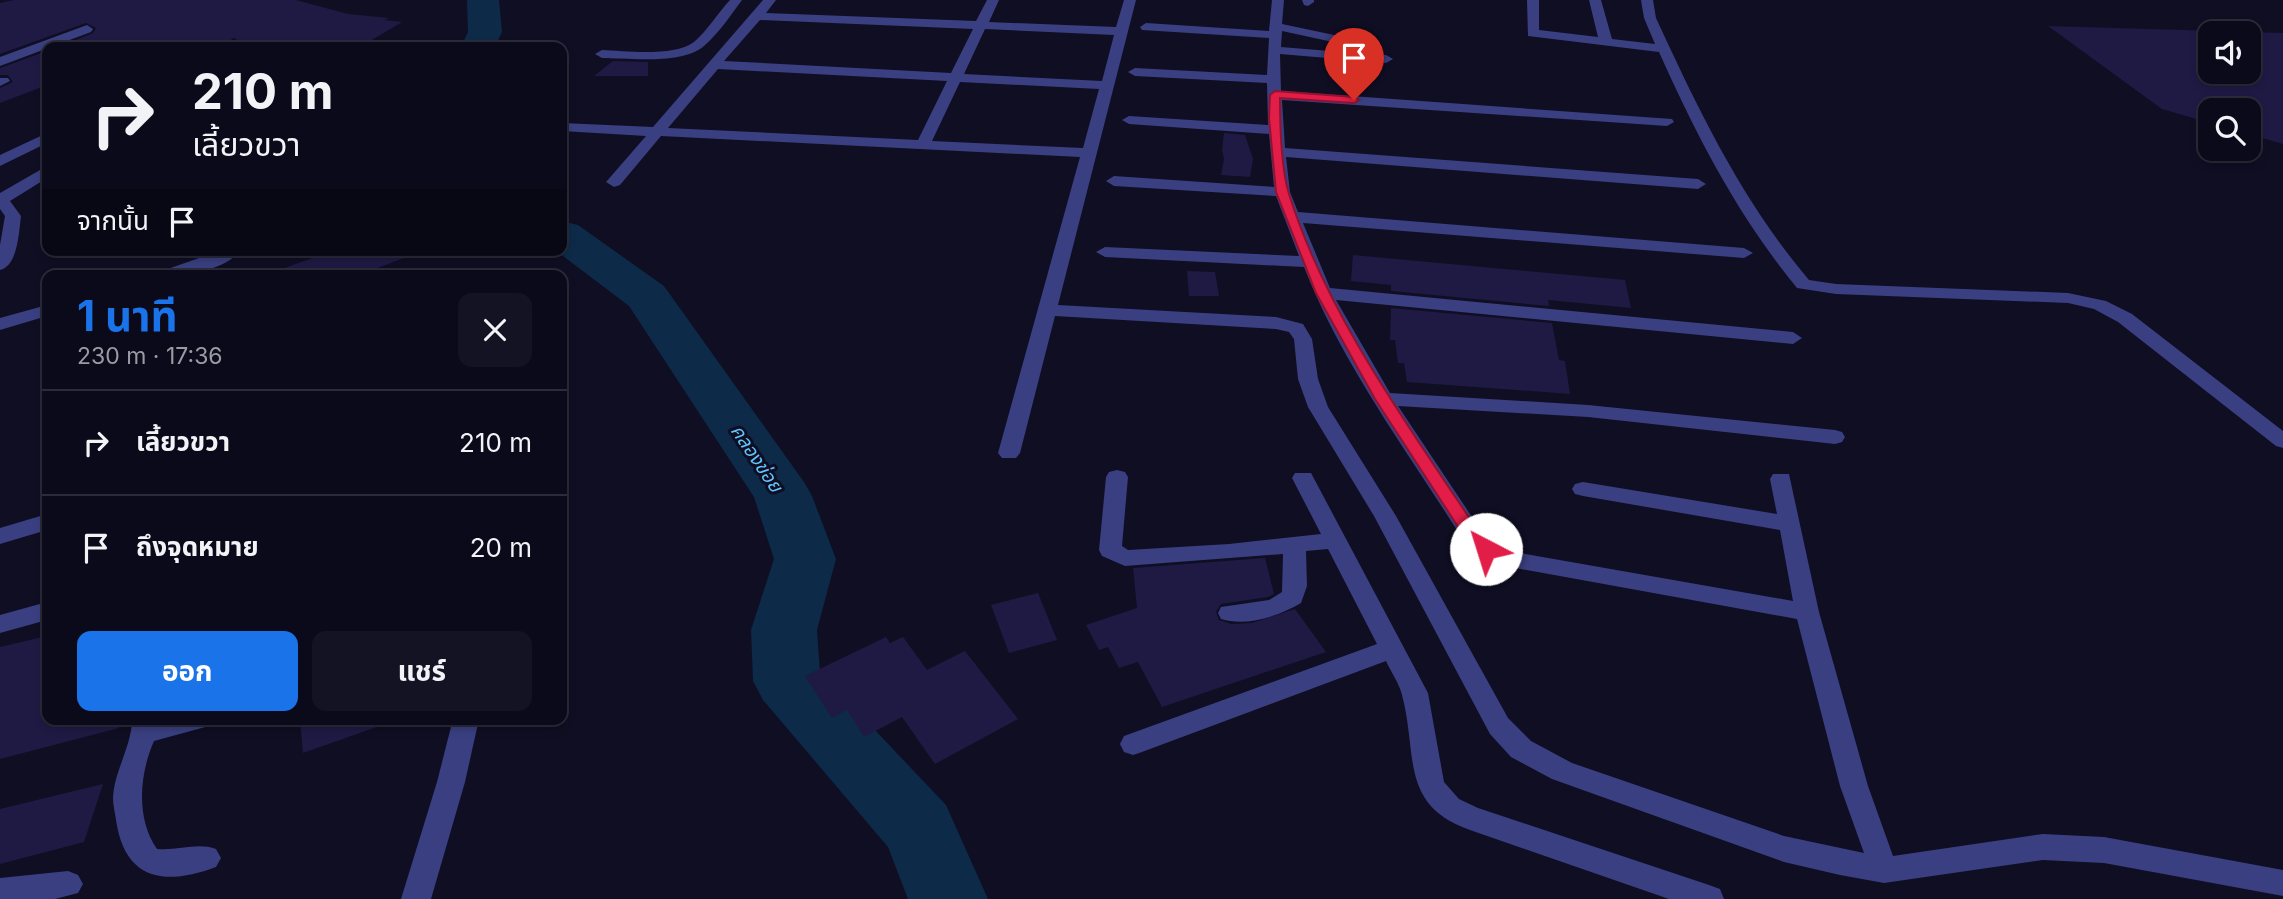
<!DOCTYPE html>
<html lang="th">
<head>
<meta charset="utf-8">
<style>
	body { margin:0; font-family:Inter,"Noto Sans Thai",sans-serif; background:#141323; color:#f1f3f6; height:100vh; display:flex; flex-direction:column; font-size:26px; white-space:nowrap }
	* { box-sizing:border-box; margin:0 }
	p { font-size:23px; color:#9a9aa2 }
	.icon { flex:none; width:38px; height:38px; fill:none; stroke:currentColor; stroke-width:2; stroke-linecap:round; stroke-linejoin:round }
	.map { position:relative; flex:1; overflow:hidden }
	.drawer { position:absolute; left:42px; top:270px; width:525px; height:455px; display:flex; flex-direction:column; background:#0b0a1a; border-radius:14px; box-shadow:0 4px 10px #0003,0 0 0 2px #2b2b39 }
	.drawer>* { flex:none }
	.hud { position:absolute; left:42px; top:42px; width:525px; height:214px; border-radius:14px; box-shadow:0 4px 10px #0003,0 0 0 2px #2b2b39; background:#0b0a1a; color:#f1f3f6; overflow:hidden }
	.buttons { position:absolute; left:2198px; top:21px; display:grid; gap:14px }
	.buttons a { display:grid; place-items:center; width:63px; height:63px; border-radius:14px; background:#0b0a1a; box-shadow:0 4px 10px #0003,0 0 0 2px #2b2b39; font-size:35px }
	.pin { position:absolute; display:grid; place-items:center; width:60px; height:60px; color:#fff; margin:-72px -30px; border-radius:50% 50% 50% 0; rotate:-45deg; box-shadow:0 0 7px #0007 }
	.pin .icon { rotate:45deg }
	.me { position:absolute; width:77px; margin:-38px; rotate:320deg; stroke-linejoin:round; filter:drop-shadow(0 0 5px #0008) }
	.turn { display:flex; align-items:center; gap:24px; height:147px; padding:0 35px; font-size:32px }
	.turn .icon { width:91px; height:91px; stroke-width:2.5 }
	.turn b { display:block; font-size:49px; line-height:60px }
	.then { display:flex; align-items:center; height:66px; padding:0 35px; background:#0003; gap:14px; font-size:26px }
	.round { display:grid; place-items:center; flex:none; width:74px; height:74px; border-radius:14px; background:#141323 }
	.overview { display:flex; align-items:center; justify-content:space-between; height:119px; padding:0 35px }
	h1 { font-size:42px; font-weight:700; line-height:52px; color:#1a73e8 }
	.action { display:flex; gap:14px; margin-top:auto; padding:14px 35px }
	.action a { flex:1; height:80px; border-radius:14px; background:#1a73e8; color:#fff; font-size:28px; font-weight:700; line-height:80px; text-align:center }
	.action a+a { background:#141323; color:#f1f3f6 }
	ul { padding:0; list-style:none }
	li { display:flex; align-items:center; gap:21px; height:105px; padding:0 35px; border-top:2px solid #2b2b39 }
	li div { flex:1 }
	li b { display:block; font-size:26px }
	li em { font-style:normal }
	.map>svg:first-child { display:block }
</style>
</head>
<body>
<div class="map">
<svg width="2283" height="899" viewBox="0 0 2283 899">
	<rect width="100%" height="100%" fill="#0f0e23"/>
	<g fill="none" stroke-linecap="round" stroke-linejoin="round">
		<!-- river -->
		<g fill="#0d2a48" fill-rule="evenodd">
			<path d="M 467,0 L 499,0 L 502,32 L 495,47 L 461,47 L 468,32 Z"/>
			<path d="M 562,221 L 578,225 L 664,286 L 804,482 L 812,496 L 836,559 L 817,630 L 820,672 L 946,805 L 988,899 L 908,899 L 888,847 L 763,700 L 753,681 L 751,630 L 774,559 L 754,497 L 629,306 L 555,250 L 562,250 Z"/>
		</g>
	</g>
	<!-- building -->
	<g fill="#1e1a44" fill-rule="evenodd">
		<path d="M 14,0 L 296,0 L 348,14 L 389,18 L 384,20 L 402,22 L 360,47 L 306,47 L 240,42 L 234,38 L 218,47 L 58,47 L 93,33 L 96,28 L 86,23 L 0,54 L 0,3 Z"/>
		<path d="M 2048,26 L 2283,33 L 2283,144 L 2249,134 L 2249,110 L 2210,110 L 2210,123 L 2162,109 ZM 2210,33 L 2249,33 L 2249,72 L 2210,72 Z"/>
		<path d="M 47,51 L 47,85 L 0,103 L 0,88 L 13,82 L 8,75 L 0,75 L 0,68 Z"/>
		<path d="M 613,61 L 648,62 L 648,76 L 594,76 Z"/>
		<path d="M 1224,133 L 1245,135 L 1253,159 L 1250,177 L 1221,175 L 1224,159 L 1222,150 Z"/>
		<path d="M 335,250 L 417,250 L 417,253 L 359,275 L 276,275 L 276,271 Z"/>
		<path d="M 1353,255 L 1625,280 L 1631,308 L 1548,300 L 1549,306 L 1391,291 L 1391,285 L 1351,281 Z"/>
		<path d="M 1187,271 L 1215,272 L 1219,296 L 1189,296 Z"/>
		<path d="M 1391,308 L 1552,323 L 1559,360 L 1565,361 L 1570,394 L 1407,382 L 1404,363 L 1398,363 L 1395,340 L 1390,340 Z"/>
		<path d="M 1265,558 L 1274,594 L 1268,597 L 1221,604 L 1216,612 L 1219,620 L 1231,624 L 1252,623 L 1295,609 L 1326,652 L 1162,707 L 1138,662 L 1119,668 L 1108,647 L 1099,650 L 1086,625 L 1137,608 L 1133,568 Z"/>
		<path d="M 1038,593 L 1057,640 L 1009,653 L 991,605 Z"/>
		<path d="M 47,636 L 47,719 L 118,719 L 119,728 L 0,759 L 0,647 Z"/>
		<path d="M 886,637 L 890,643 L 903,637 L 927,670 L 965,651 L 1018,719 L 935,764 L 902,717 L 864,737 L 847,710 L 832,718 L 805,676 Z"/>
		<path d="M 300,719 L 387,719 L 388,723 L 303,753 Z"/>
		<path d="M 103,784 L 84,842 L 0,864 L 0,809 Z"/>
	</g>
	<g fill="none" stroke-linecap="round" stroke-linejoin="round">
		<!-- street -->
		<g fill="#3a3f81" fill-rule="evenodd">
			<path d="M 730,0 L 742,0 C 731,15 718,34 704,46 C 682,65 629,58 602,58 L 595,54 L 602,50 C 626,51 674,57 694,42 C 707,31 718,13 730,0 Z"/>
			<path d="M 763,0 L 776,0 L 766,13 L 976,21 L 987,0 L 999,0 L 989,22 L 1116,27 L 1124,0 L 1136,0 L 1058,305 L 1276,317 L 1303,324 L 1312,339 L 1318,379 L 1328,407 L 1396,516 L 1508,718 L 1531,741 L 1572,763 L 1784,836 L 1864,853 L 1840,786 L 1797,619 L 1510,567 L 1478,555 L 1462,538 C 1407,451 1341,362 1304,267 L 1105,257 L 1096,252 L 1105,247 L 1299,256 L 1276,196 L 1114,186 L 1106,181 L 1114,176 L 1274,187 L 1269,134 L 1129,124 L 1122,120 L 1129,116 L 1268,125 L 1267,83 L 1135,76 L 1128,72 L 1135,68 L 1267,75 L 1269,38 L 1142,30 L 1140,27 L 1146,23 L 1269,31 L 1272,0 L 1284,0 L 1282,24 L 1353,39 L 1355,53 L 1386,55 L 1393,59 L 1386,63 L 1280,54 L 1281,91 L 1672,119 L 1674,122 L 1667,126 L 1282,100 L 1285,148 L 1698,179 L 1706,184 L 1698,189 L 1286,157 L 1290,192 L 1298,212 L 1744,248 L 1753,253 L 1744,258 L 1303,223 L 1330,288 L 1793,332 L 1802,338 L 1793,344 L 1336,300 L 1390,393 L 1588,405 L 1835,430 L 1842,432 L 1845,437 L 1842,442 L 1835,444 L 1588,417 L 1398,406 L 1478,526 L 1494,543 L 1514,552 L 1793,601 L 1780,530 L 1583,496 L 1575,494 L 1572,489 L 1575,484 L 1583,482 L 1777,514 L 1770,479 L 1773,474 L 1789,474 L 1819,612 L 1868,786 L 1893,856 L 2043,834 L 2104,837 L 2283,870 L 2283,896 L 2104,863 L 2043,860 L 1884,883 L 1840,875 L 1784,862 L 1552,779 L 1511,757 L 1490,734 L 1374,516 L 1308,407 L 1298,379 L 1294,339 L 1289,332 L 1276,329 L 1055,316 L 1020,453 L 1016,458 L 1002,458 L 998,453 L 1080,157 L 661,136 L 620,185 L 614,187 L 606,182 L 646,136 L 562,131 L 562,123 L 653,127 ZM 760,20 L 973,29 L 951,73 L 724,61 ZM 985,29 L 1114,35 L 1102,81 L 964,74 ZM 1282,31 L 1342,44 L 1342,52 L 1281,47 ZM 718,69 L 947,81 L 918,140 L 668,128 ZM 960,82 L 1099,89 L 1083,148 L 932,141 Z"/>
			<path d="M 1302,0 L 1314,0 L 1314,2 L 1308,6 L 1304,5 Z"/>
			<path d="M 1527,0 L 1539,0 L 1539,30 L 1598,37 L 1589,0 L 1601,0 L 1612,39 L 1655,44 L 1644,18 L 1641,0 L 1653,0 L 1656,18 C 1699,111 1742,201 1809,280 L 1836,284 L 2068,293 L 2106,301 L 2132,314 L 2283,431 L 2283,448 L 2276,446 L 2118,322 L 2094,309 L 2068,303 L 1836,294 L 1797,288 C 1738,216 1697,137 1659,52 L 1528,36 Z"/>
			<path d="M 87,25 L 93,29 L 91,32 L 0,66 L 0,57 Z"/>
			<path d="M 233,41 L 238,42 L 238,47 L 220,47 Z"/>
			<path d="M 0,78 L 8,78 L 10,81 L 0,86 Z"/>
			<path d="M 47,133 L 47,143 L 0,166 L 0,155 Z"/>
			<path d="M 47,166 L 47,178 L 10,201 L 21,216 C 19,231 18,266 0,270 L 0,245 L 5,216 L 0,209 L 0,193 Z"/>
			<path d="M 222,250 L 241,250 C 223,272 186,275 159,275 L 162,271 Z"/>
			<path d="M 47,305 L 47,316 L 0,330 L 0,318 Z"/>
			<path d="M 1117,470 L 1125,472 L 1128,477 L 1122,546 L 1128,550 L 1229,544 L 1321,534 L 1292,478 L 1295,473 L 1311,473 L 1428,693 L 1444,782 L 1459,799 L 1478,808 L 1709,885 L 1720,889 L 1724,899 L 1669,899 L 1470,830 C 1399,805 1418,755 1402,695 C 1399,683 1391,672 1386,661 L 1142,752 L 1133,755 L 1124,752 L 1120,744 L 1124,736 L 1377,644 L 1328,549 L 1306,551 L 1307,586 L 1301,603 C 1279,616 1247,627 1221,619 L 1218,613 L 1221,607 L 1269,600 L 1282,592 L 1283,554 L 1125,566 L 1102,556 L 1099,550 L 1106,477 L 1109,472 Z"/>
			<path d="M 47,514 L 47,530 L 0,544 L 0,528 Z"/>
			<path d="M 47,602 L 47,620 L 0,633 L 0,615 Z"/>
			<path d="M 132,719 L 213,719 L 209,726 L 154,741 C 139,775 136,819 157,849 C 177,851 198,842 216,849 L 221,858 L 216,867 C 165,886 125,881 116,820 C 115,813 113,805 113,798 C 114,771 132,746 132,719 Z"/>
			<path d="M 453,719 L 479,719 L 465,782 L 431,899 L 401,899 L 437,782 Z"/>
			<path d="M 68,871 L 78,875 L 83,884 L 78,893 L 55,899 L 0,899 L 0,878 Z"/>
		</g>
	</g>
	<!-- route -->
	<path fill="#e11d48" stroke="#92132f" stroke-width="2" d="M 1275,91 L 1354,97 L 1359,100 L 1354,103 L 1280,98 C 1280,126 1281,168 1289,194 C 1326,313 1407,424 1476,528 L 1494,549 L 1492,553 L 1479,553 L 1464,536 L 1375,399 L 1316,293 L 1276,192 L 1269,118 L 1270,95 Z"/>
	<g text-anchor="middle" stroke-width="6" stroke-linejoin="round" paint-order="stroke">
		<!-- water labels -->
		<g font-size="19" font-style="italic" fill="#60c6fd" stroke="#0f0e23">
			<text transform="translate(757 458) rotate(56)" y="7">คลองข่อย</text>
		</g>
	</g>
</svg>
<div class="buttons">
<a><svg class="icon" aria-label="sound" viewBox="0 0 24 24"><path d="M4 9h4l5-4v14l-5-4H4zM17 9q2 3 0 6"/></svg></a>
<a><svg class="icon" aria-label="search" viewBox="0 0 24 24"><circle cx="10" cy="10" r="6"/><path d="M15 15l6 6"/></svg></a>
</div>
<div class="pin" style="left:1354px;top:100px;background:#d93025"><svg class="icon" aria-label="arrive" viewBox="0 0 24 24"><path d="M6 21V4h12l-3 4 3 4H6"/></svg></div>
<svg class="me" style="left:1486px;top:549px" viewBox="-20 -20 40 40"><circle r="19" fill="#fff"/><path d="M0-13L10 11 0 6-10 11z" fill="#e11d48"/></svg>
<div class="hud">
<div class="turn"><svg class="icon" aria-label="right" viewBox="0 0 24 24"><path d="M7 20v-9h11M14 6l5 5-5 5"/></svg><div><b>210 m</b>เลี้ยวขวา</div></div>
<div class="then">จากนั้น<svg class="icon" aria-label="arrive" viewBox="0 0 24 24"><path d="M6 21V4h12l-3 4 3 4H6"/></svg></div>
</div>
<section class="drawer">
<div class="overview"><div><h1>1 นาที</h1><p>230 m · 17:36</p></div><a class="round"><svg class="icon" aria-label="close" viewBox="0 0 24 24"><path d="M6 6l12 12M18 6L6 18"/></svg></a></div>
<ul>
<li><svg class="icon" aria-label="right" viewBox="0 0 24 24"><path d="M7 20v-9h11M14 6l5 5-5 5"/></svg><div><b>เลี้ยวขวา</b></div><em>210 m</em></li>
<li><svg class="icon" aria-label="arrive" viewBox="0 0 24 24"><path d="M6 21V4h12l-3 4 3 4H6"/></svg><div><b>ถึงจุดหมาย</b></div><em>20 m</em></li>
</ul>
<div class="action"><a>ออก</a><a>แชร์</a></div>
</section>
</div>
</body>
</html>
